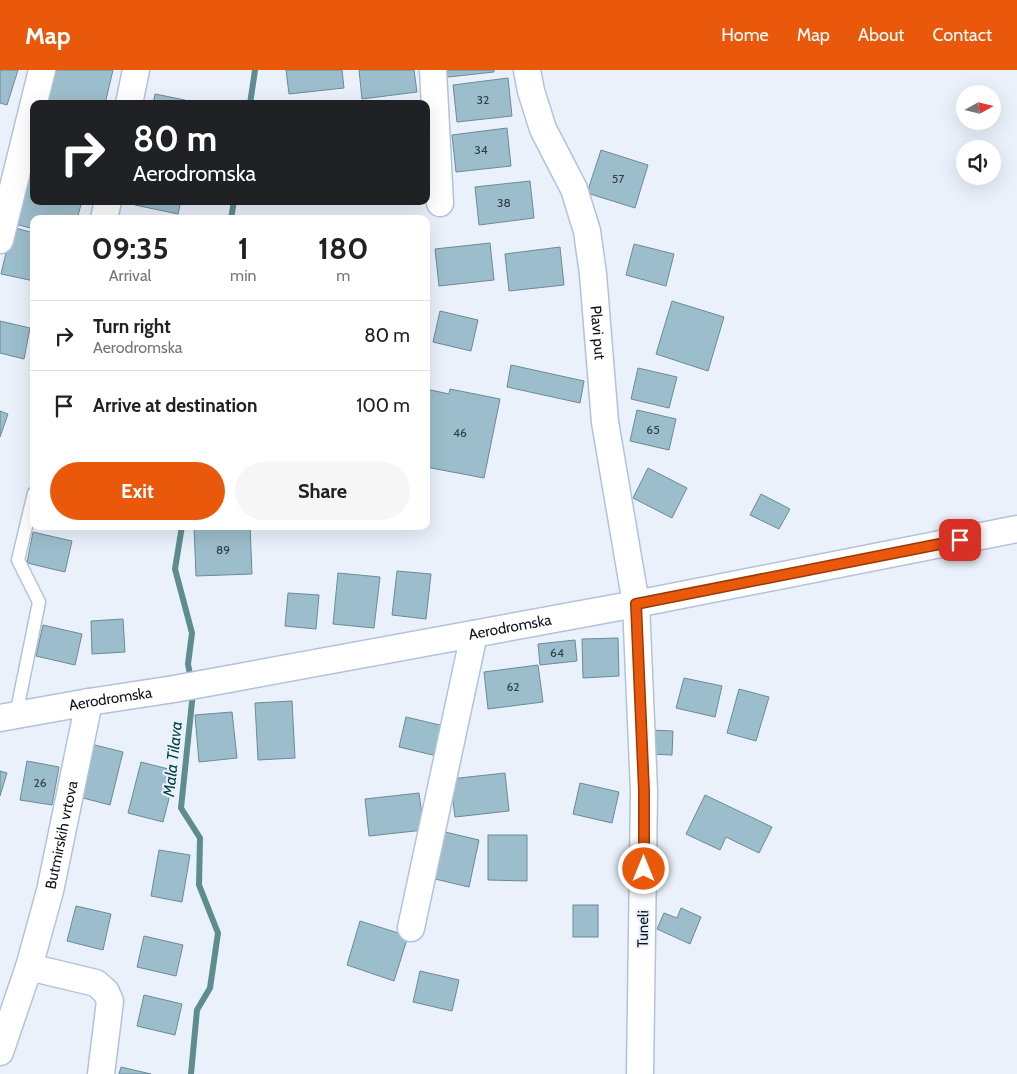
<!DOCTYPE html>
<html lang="en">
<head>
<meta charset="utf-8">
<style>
	body { margin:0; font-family:Cabin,sans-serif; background:#f6f6f6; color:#222; height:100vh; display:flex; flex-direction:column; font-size:19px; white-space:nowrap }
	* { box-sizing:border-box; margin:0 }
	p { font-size:16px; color:#767676 }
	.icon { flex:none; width:28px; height:28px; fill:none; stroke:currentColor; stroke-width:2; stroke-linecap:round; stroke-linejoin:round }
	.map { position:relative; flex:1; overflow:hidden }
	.side { position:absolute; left:30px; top:145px; width:400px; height:315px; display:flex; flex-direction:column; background:#fff; border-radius:10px; box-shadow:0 5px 20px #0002 }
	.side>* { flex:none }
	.guide { position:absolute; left:30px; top:30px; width:400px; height:105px; border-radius:10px; box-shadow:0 5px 20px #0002; background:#202124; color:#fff; overflow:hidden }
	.needle { width:32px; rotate:82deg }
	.fabs { position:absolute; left:956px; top:15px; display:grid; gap:10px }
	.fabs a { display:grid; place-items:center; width:45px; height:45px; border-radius:50%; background:#fff; box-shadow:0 5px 20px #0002; font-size:25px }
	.pin { position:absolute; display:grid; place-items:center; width:42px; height:42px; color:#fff; margin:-21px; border-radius:10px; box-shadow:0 2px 8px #0006 }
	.me { position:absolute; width:55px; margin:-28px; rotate:0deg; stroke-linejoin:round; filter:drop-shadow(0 0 4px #0008) }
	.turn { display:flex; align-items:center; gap:18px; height:105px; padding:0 20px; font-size:22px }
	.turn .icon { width:65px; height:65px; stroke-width:2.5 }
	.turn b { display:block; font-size:35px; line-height:42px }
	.eta { display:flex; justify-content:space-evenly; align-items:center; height:85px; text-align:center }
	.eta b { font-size:30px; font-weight:700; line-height:35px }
	.action { display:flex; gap:10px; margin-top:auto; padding:10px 20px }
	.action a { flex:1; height:58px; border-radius:30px; background:#ea580c; color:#fff; font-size:20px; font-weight:700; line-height:58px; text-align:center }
	.action a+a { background:#f6f6f6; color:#222 }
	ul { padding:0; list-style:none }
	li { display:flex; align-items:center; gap:15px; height:70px; padding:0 20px; border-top:1px solid #e0e0e0 }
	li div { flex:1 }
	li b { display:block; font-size:19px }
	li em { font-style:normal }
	header { display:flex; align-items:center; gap:30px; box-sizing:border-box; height:70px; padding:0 25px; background:#ea580c; color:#fff }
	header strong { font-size:24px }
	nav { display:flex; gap:28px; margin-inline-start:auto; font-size:18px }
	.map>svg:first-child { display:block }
</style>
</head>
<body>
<header>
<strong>Map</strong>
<nav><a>Home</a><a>Map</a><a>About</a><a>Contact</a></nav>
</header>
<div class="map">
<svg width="1017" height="1004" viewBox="0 0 1017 1004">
	<rect width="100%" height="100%" fill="#eaf1fb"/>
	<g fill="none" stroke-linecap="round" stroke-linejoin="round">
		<!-- stream -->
		<g stroke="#5d8d8f" stroke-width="6">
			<path d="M 250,34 L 255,0"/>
			<path d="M 231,149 L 234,131"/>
			<path d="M 182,456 L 175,499 L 192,563 L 188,594 L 191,610"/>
			<path d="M 191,1004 L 197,940 L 210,918 L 218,863 L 199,815 L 200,768 L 181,738 L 193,622"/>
		</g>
	</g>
	<!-- building -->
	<g fill="#9cbdcb" stroke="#6b8a98">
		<path d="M 0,0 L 18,0 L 7,35 L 0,33 Z"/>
		<path d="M 52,0 L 113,0 L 105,34 L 44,32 Z"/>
		<path d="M 286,0 L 342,0 L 344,18 L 289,24 Z"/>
		<path d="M 359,0 L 414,0 L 417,22 L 362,29 Z"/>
		<path d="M 438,0 L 494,0 L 494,2 L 439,8 Z"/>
		<path d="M 508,8 L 512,46 L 457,52 L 453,15 Z"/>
		<path d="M 155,24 L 185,30 L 184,34 L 153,34 Z"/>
		<path d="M 507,58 L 511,96 L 456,102 L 452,65 Z"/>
		<path d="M 601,80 L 648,95 L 635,138 L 587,123 Z"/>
		<path d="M 26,108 L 34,110 L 34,131 L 82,131 L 77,149 L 34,149 L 34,159 L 15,154 Z"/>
		<path d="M 530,111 L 534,148 L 479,155 L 475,117 Z"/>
		<path d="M 136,131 L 181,131 L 178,144 L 135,135 Z"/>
		<path d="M 12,157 L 34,163 L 34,211 L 1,204 Z"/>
		<path d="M 490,173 L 494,210 L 439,216 L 435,179 Z"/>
		<path d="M 634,174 L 674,184 L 666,216 L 626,205 Z"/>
		<path d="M 560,177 L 564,215 L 509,221 L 505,184 Z"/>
		<path d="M 672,231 L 724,247 L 708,301 L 656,284 Z"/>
		<path d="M 440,241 L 478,250 L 471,281 L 433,272 Z"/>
		<path d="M 0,251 L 30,258 L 24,289 L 0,283 Z"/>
		<path d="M 511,295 L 584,311 L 580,333 L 507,317 Z"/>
		<path d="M 638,298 L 677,307 L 669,338 L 631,329 Z"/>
		<path d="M 426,319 L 449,324 L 450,319 L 500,329 L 484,408 L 426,397 Z"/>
		<path d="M 637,340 L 676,349 L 669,380 L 630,371 Z"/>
		<path d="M 0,341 L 8,344 L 0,367 Z"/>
		<path d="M 648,398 L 687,418 L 672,448 L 633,428 Z"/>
		<path d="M 761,424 L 790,439 L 779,459 L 750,445 Z"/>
		<path d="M 194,456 L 250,456 L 252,504 L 196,506 Z"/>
		<path d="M 33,462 L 72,471 L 65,502 L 27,493 Z"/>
		<path d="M 397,501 L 431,504 L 426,549 L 392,545 Z"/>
		<path d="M 338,503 L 380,507 L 374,558 L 333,554 Z"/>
		<path d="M 288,523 L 319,525 L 316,559 L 285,556 Z"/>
		<path d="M 123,549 L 125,582 L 92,584 L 91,551 Z"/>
		<path d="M 43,555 L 82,564 L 75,595 L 36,586 Z"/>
		<path d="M 618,568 L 619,606 L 583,608 L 582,569 Z"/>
		<path d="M 575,570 L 577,591 L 540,595 L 538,574 Z"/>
		<path d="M 538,595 L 543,632 L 488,639 L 484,602 Z"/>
		<path d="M 684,608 L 722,616 L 715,647 L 676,638 Z"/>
		<path d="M 739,619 L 769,627 L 756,671 L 727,663 Z"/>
		<path d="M 292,631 L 295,688 L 258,690 L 255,633 Z"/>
		<path d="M 232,642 L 237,688 L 199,692 L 195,645 Z"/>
		<path d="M 406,647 L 444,656 L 437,686 L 399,677 Z"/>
		<path d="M 650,660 L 673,661 L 672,685 L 649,684 Z"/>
		<path d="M 91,674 L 123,682 L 110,735 L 79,727 Z"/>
		<path d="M 27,691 L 59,697 L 52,735 L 20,730 Z"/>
		<path d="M 141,692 L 176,701 L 163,752 L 128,743 Z"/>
		<path d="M 0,701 L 7,703 L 0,726 Z"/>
		<path d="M 505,703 L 509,741 L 455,747 L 450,709 Z"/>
		<path d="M 580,713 L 619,722 L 612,753 L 573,744 Z"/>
		<path d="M 419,723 L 424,760 L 369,766 L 365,729 Z"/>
		<path d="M 705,725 L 772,757 L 759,783 L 726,767 L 720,780 L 686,764 Z"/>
		<path d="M 445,762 L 479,770 L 469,817 L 435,809 Z"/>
		<path d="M 488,765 L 527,765 L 527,811 L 488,810 Z"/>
		<path d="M 159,780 L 190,785 L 182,832 L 151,826 Z"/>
		<rect x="573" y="835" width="25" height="32"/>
		<path d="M 76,836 L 111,844 L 103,880 L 67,871 Z"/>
		<path d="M 681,838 L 701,847 L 690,874 L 657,859 L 664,843 L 677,848 Z"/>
		<path d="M 360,851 L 408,866 L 394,911 L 347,895 Z"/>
		<path d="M 144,866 L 183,875 L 176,906 L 137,897 Z"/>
		<path d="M 420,901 L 459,910 L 452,941 L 413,932 Z"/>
		<path d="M 144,925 L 182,934 L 175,965 L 137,956 Z"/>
		<path d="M 121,997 L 151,1004 L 119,1004 Z"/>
	</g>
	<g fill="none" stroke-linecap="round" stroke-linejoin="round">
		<!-- lane casing -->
		<g stroke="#b2c2dc" stroke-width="15">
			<path id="lane" d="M 16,645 L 39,532 L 18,490 L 34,423"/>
		</g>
		<!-- street casing -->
		<g stroke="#b2c2dc" stroke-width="29">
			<g id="street">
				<path d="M 433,0 L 440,133"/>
				<path id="s1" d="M 527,0 L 531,21 L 543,59 L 574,119 L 587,161 L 593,204 L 605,352 L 636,534 L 644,721 L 640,1004"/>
				<path d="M 129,34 L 136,0"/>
				<path d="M 104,149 L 108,131"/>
				<path d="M 0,170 L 42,0"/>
				<path id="s2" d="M 0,648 L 89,632 L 174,619 L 636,534 L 1017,459"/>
				<path d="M 411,858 L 474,564"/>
				<path d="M 29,897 L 96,913 L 106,922 L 110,931 L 101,1004"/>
				<path id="s3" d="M 0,982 L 29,897 L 50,821 L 89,632"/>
			</g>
		</g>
		<!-- lane -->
		<use href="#lane" stroke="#fff" stroke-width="12"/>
		<!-- street -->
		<use href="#street" stroke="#fff" stroke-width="26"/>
	</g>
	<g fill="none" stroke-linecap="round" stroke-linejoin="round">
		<!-- route casing -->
		<g stroke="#983908" stroke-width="12">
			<path id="route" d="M 644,799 L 644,721 L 636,534 L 960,470"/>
		</g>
		<!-- route -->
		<use href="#route" stroke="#ea580c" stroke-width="9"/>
	</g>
	<g text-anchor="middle" stroke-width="4" stroke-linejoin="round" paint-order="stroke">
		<!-- number labels -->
		<g font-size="12" fill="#313e48">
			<text x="483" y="34">32</text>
			<text x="481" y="84">34</text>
			<text x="618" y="113">57</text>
			<text x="504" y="137">38</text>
			<text x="653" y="364">65</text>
			<text x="460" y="367">46</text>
			<text x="223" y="484">89</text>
			<text x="557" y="587">64</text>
			<text x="513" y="621">62</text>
			<text x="40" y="717">26</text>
		</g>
		<!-- street labels -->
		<g font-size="15" fill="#0d131c" stroke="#eaf1fb">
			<text dy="5" stroke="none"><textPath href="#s1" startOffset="275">Plavi put</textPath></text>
			<text dy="5" stroke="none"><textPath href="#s2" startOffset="518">Aerodromska</textPath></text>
			<text dy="5" stroke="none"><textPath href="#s2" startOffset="112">Aerodromska</textPath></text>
			<text dy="5" stroke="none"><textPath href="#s3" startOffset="226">Butmirskih vrtova</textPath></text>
			<text transform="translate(643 859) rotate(-89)" y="5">Tuneli</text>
		</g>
		<!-- water labels -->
		<g font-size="16" font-style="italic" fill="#014242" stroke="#eaf1fb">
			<text transform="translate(172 689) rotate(-84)" y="6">Mala Tilava</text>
		</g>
	</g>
</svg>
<div class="fabs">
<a><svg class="needle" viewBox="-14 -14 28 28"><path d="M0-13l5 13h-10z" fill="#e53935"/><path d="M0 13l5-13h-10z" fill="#767676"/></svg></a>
<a><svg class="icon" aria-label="sound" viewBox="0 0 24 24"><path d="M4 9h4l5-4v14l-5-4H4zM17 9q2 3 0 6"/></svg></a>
</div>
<div class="pin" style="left:960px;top:470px;background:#d93025"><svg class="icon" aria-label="arrive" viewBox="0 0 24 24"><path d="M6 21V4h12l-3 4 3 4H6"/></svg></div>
<svg class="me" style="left:644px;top:799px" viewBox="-20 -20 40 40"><circle r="17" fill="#ea580c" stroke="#fff" stroke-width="3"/><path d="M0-11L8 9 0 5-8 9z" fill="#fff"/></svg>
<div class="guide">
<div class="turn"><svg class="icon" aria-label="right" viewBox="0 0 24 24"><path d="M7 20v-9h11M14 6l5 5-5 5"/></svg><div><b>80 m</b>Aerodromska</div></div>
</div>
<section class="side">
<div class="eta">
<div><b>09:35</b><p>Arrival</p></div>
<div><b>1</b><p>min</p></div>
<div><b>180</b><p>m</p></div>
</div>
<ul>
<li><svg class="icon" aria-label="right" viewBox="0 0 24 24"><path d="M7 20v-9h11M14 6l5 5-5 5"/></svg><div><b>Turn right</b><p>Aerodromska</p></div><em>80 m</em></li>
<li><svg class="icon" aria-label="arrive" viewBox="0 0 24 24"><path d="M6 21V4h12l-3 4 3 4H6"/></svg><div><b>Arrive at destination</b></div><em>100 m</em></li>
</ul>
<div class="action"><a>Exit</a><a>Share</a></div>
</section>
</div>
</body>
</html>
